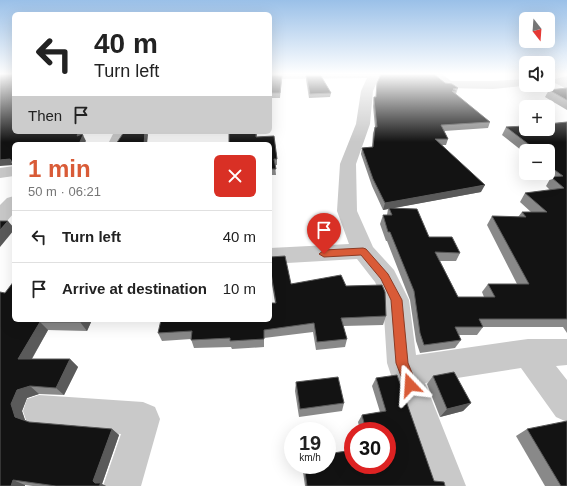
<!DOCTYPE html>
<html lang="en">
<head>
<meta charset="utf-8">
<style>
	body { margin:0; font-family:Arial,sans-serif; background:#f6f6f6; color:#222; height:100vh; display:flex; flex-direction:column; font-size:15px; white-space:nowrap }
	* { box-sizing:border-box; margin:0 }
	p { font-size:13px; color:#767676 }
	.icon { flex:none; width:22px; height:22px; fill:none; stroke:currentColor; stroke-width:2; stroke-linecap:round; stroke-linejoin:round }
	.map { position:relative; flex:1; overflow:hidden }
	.side { position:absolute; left:12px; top:142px; width:260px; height:180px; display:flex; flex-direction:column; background:#fff; border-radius:6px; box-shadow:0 4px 16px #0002 }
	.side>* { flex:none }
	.top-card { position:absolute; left:12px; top:12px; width:260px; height:122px; border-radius:6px; box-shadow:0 4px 16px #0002; background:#fff; color:#222; overflow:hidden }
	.needle { width:26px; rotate:163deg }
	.tools { position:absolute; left:519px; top:12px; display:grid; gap:8px }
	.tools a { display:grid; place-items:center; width:36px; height:36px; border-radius:6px; background:#fff; box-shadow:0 4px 16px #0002; font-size:20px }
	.speed { position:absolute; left:284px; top:422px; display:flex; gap:8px; font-size:20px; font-weight:700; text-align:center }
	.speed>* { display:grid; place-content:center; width:52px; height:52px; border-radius:50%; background:#fff; box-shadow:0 4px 16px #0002; line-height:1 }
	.speed small { font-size:10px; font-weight:400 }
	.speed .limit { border:6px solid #d22; background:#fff; color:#111 }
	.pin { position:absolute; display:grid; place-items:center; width:34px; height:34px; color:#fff; margin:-41px -17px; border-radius:50% 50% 50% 0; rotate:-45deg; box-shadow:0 0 4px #0007 }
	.pin .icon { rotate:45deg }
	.me { position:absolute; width:44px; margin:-22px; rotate:340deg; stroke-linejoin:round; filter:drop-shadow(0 0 3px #0008) }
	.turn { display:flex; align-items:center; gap:14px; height:84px; padding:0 16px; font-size:18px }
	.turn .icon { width:52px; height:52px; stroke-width:2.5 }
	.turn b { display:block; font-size:28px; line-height:34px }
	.then { display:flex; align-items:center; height:38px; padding:0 16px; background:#0003; gap:8px; font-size:15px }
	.round { display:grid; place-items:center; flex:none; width:42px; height:42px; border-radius:6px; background:#f6f6f6 }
	.headline { display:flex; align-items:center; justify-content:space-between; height:68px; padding:0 16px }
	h1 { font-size:24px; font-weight:700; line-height:30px; color:#d95b37 }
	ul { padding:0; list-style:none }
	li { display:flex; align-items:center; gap:12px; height:52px; padding:0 16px; border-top:1px solid #e0e0e0 }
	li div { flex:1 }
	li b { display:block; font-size:15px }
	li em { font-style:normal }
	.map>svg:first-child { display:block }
</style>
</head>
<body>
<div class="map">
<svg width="567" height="486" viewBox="0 0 567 486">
	<rect width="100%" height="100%" fill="#fff"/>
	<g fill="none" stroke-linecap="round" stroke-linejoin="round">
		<!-- minor -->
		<g fill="#c9c9c9" fill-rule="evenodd">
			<path d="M 270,74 L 389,74 L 387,76 L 379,77 L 373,91 L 370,124 L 356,164 L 357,211 L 373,247 L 394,270 L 409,300 L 416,355 L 528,339 L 567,339 L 567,365 L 556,366 L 567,380 L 567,422 L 556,417 L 521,368 L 425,383 L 466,486 L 428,486 L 387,363 L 383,300 L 375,282 L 357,259 L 270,264 L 270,248 L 349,244 L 337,211 L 340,164 L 356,124 L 361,91 L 367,78 L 270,79 Z"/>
			<path d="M 429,74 L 442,74 L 451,81 L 493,81 L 526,79 L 526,85 L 530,85 L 493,89 L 448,88 L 444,87 Z"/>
			<path d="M 567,76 L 567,89 L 555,83 L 553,81 L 555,79 Z"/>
			<path d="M 114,132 L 128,132 L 124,144 L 108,144 Z"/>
			<path d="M 14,166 L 14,176 L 0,178 L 0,168 Z"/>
			<path d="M 14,196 L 14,213 L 7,221 L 0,223 L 0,205 L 7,198 Z"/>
			<path d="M 39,395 L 143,402 L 155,407 L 160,419 L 141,486 L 103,486 L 121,434 L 39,427 L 27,423 L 23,411 L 27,399 Z"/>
		</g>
	</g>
	<!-- wall -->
	<g fill="#898989">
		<path d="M 270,75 L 282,76 L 280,98 L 270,98 Z"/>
		<path d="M 306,76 L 331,93 L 330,97 L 309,98 L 306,80 Z"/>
		<path d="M 377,83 L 445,83 L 458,88 L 456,94 L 455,94 L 490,122 L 488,128 L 444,131 L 448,139 L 446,145 L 442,145 L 481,192 L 393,208 L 429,237 L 460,253 L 456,261 L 440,261 L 458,297 L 484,297 L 482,292 L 488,284 L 517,284 L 487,225 L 492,216 L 518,217 L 522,212 L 531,212 L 520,202 L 525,193 L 550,190 L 546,186 L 550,179 L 543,173 L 548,173 L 548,151 L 526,151 L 526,154 L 502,135 L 506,127 L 567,122 L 567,333 L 563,327 L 483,327 L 477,335 L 459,335 L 461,340 L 455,348 L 420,353 L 416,341 L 410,300 L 387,241 L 386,241 L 380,224 L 383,215 L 387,215 L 388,209 L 383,210 L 372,186 L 361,154 L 362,148 L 372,147 L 373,133 L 375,127 L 373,106 L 374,97 L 376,97 Z"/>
		<path d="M 567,88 L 567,110 L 545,97 L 549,90 Z"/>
		<path d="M 229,132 L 257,132 L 257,137 L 274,136 L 277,159 L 277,165 L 275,165 L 276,175 L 270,175 L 270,144 L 229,144 Z"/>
		<path d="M 526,154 L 526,159 L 524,158 Z"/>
		<path d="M 270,257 L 291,284 L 346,286 L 386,316 L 383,325 L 343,326 L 347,339 L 345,347 L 316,350 L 313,332 L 264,338 L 264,347 L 232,349 L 231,347 L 194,348 L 191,339 L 162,341 L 158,333 L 275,303 L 270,273 Z"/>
		<path d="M 14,320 L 92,320 L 87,331 L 48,330 L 32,359 L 70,359 L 78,367 L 64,395 L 39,394 L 27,398 L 22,411 L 25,420 L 29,422 L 112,429 L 119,435 L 102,484 L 106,486 L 33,486 L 25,485 L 0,486 Z"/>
		<path d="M 433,376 L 471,403 L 463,411 L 440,417 L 427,384 Z"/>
		<path d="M 376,378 L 434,481 L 445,486 L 305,486 L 302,465 L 353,465 L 387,431 L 360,431 L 358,422 L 362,415 L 380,412 L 372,386 Z"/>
		<path d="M 296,382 L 344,403 L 342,411 L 299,417 L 295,391 Z"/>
		<path d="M 527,429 L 567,486 L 545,486 L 516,436 Z"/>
	</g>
	<!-- shaded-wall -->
	<g fill="#5a5a5a">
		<path d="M 79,132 L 84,132 L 81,139 L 83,135 L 86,141 L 84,144 L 79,144 L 77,136 Z"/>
		<path d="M 145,132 L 147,132 L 148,135 L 147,144 L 144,144 Z"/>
		<path d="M 10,159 L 13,165 L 0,166 L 0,160 Z"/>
		<path d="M 485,185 L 481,192 L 389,209 L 389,208 L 388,209 L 383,210 L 385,203 Z"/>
		<path d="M 8,221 L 14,228 L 14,230 L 0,247 L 0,230 Z"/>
		<path d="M 82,320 L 92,320 L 87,331 L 80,322 Z"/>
		<path d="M 40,322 L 48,330 L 27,367 L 18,359 Z"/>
		<path d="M 70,359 L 78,367 L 64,395 L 56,388 Z"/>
		<path d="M 30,386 L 39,394 L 27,398 L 22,411 L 26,423 L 15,417 L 11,404 L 17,390 Z"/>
		<path d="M 471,403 L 463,411 L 440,417 L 447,409 Z"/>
		<path d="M 112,429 L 119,435 L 102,484 L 106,486 L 99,486 L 95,483 L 93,481 Z"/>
		<path d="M 13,480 L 25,485 L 25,486 L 11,486 Z"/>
	</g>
	<!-- building -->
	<g fill="#131313" stroke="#5a5a5a">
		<path d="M 0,74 L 14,74 L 14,132 L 79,132 L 77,136 L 82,134 L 83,135 L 79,144 L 14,144 L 14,162 L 12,162 L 10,159 L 0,160 Z"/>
		<path d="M 381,74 L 434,74 L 445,83 L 452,84 L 458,88 L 453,89 L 456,91 L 452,91 L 490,122 L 441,125 L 448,139 L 435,139 L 485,185 L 385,203 L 373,179 L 362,148 L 373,147 L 375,127 L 377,127 L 374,100 L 374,97 L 376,97 L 377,83 Z"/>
		<path d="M 270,75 L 282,76 L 280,93 L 270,93 Z"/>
		<path d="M 306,76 L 321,76 L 331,93 L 310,94 Z"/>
		<path d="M 567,88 L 567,100 L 549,90 Z"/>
		<path d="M 567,122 L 567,319 L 479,319 L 483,327 L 455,327 L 461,340 L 424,345 L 420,333 L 414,291 L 390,232 L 388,232 L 383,215 L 392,215 L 389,208 L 417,209 L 429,237 L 452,237 L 460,253 L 435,252 L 458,297 L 495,297 L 488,284 L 529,284 L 492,216 L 526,217 L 522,212 L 547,212 L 525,193 L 564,188 L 551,177 L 563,176 L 548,165 L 548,151 L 530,151 L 528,150 L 535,149 L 506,127 L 526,126 L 526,129 L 548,129 L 548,124 Z"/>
		<path d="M 124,132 L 145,132 L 144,144 L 116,144 Z"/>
		<path d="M 229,132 L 256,132 L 256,137 L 274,136 L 277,159 L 274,159 L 276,169 L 270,169 L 270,144 L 229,144 Z"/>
		<path d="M 0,221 L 8,221 L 0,230 Z"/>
		<path d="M 285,256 L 291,284 L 341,275 L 346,286 L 382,285 L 385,292 L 386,316 L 341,318 L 347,339 L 317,342 L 314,323 L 264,330 L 264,339 L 230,341 L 230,338 L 191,340 L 192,331 L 158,333 L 161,320 L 270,320 L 270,303 L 276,303 L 270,267 L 270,257 Z"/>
		<path d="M 14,281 L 14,320 L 82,320 L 80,322 L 40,322 L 18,359 L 70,359 L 56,388 L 30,386 L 17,390 L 11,404 L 15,417 L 29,422 L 112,429 L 93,481 L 95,483 L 101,483 L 99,486 L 56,486 L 13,480 L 11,486 L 0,486 L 0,292 L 5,293 Z"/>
		<path d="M 454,372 L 471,403 L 447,409 L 433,376 Z"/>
		<path d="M 397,375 L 434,481 L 444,482 L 445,486 L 307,486 L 304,465 L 327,465 L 327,454 L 353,450 L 353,465 L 387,465 L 387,431 L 366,431 L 362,415 L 386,411 L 376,378 Z"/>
		<path d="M 338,377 L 344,403 L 300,409 L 296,382 Z"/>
		<path d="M 567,421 L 567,486 L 561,486 L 527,429 Z"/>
	</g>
	<!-- sky -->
	<linearGradient id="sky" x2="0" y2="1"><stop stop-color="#9ac0e8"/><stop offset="0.52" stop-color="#fff"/><stop offset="1" stop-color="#fff" stop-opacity="0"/></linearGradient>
	<rect width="567" height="142" fill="url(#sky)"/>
	<!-- route -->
	<path fill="#d95b37" stroke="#8d3b24" d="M 363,248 L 366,249 L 388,274 L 402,300 L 408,363 L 417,385 L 415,389 L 410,391 L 406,389 L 396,363 L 391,300 L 381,279 L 361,255 L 324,257 L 319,254 L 324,250 Z"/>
</svg>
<div class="tools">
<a><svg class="needle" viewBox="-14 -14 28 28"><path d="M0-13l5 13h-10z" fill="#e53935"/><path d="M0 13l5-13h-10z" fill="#767676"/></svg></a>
<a><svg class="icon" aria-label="sound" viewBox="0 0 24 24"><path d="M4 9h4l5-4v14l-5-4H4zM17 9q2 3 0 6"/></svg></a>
<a>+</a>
<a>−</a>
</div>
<div class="speed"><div>19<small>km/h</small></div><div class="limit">30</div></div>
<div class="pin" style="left:324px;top:254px;background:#d93025"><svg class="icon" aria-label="arrive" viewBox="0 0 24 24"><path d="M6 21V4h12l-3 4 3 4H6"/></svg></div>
<svg class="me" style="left:410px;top:385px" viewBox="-20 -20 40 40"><path d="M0-17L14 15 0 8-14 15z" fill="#d95b37" stroke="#fff" stroke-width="4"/></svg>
<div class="top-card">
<div class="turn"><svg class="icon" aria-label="left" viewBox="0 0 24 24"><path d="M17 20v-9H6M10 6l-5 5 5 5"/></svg><div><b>40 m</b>Turn left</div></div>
<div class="then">Then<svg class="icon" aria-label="arrive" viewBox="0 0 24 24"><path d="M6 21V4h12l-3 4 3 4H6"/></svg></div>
</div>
<section class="side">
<div class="headline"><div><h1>1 min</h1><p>50 m · 06:21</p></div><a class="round" style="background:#d93025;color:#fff"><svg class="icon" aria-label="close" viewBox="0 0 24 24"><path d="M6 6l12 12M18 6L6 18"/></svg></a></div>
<ul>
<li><svg class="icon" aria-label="left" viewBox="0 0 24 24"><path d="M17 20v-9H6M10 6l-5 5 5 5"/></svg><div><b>Turn left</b></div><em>40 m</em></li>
<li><svg class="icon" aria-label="arrive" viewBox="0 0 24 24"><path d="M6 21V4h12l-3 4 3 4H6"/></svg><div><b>Arrive at destination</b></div><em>10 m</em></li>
</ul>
</section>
</div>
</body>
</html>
